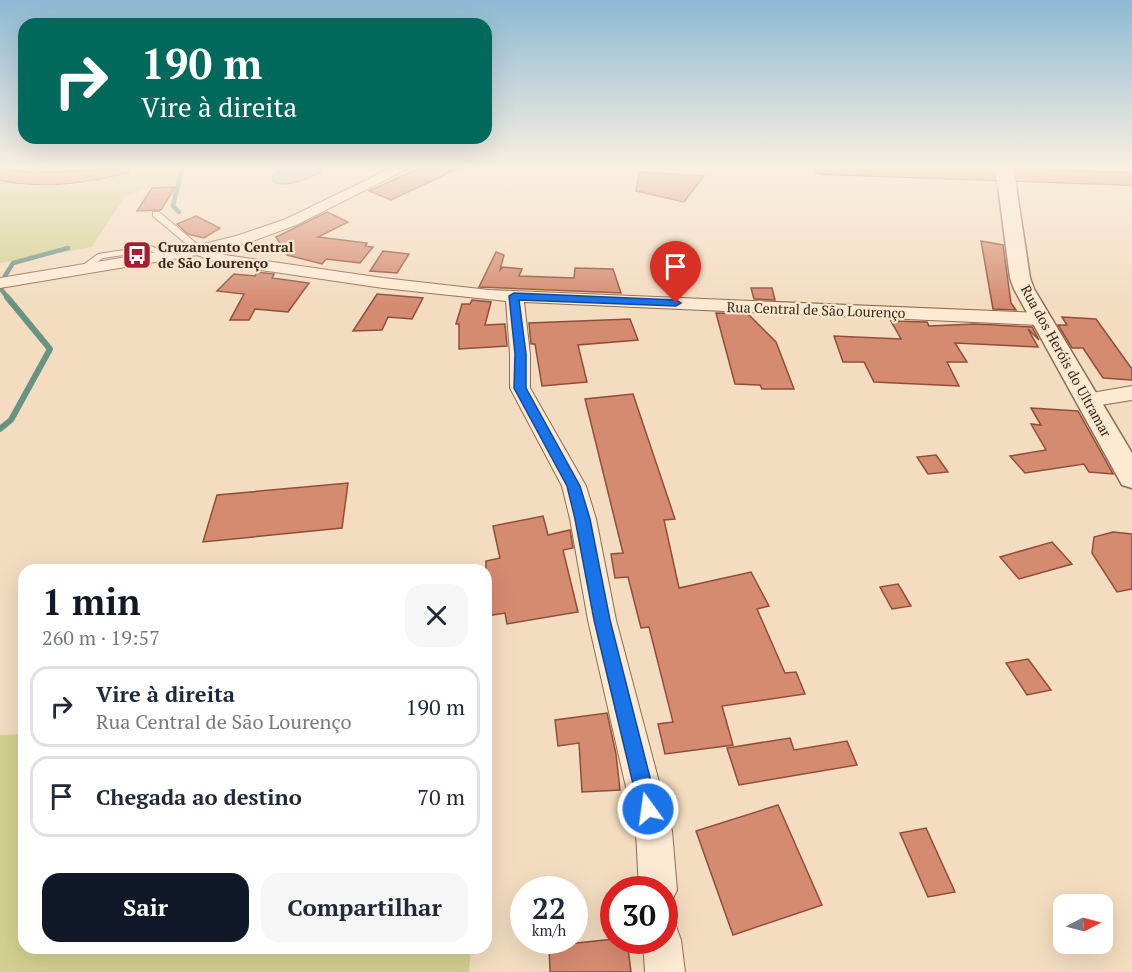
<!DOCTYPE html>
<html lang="pt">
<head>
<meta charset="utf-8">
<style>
	body { margin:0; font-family:"PT Serif",serif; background:#f6f6f7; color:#1f2937; height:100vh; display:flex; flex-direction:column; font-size:22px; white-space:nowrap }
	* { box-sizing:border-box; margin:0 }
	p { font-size:20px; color:#747a83 }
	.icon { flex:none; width:33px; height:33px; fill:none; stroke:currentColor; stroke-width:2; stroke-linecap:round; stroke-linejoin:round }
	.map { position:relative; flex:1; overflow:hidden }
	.side { position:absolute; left:18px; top:564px; width:474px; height:390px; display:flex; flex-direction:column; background:#fff; border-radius:18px; box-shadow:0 6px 24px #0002 }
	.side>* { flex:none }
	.banner { position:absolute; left:18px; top:18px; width:474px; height:126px; border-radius:18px; box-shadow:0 6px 24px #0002; background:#00695c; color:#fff; overflow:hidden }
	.needle { width:39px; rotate:84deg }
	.fabs { position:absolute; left:1053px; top:894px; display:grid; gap:12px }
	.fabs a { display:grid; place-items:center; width:60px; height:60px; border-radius:12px; background:#fff; box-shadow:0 6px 24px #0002; font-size:30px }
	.speed { position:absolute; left:510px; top:876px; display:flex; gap:12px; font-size:30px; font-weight:700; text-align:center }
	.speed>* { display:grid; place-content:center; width:78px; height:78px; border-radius:50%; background:#fff; box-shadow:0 6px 24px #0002; line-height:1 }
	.speed small { font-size:15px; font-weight:400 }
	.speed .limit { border:9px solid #d22; background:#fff; color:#111 }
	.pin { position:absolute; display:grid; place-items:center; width:51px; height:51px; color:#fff; margin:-62px -26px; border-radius:50% 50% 50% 0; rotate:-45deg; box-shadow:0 0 6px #0007 }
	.pin .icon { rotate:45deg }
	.me { position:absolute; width:66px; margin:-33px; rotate:346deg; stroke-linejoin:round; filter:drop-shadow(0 0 4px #0008) }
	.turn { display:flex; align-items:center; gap:21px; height:126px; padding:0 24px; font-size:27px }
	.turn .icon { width:78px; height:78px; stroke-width:2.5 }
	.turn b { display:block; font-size:42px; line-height:51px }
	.round { display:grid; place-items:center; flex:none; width:63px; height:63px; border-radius:18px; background:#f6f6f7 }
	.summary { display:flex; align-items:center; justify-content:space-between; height:102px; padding:0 24px }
	h1 { font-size:36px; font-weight:600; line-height:45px; color:#111827 }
	.button { display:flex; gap:12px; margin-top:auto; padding:12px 24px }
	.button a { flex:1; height:69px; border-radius:18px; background:#111827; color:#fff; font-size:24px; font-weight:600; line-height:69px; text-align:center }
	.button a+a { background:#f6f6f7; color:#1f2937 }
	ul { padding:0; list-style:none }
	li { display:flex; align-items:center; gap:18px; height:81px; margin:0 12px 9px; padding:0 12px; border:3px solid #e0e1e3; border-radius:18px }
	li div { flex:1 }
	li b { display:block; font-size:22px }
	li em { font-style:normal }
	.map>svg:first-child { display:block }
</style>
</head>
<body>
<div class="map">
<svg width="1132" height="972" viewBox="0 0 1132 972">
	<rect width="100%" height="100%" fill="#f3dcbf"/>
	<!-- green -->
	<g fill="#d2d091">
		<path d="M 142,168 L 178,168 L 179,185 L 153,187 L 125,196 L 92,247 L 0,263 L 0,181 L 37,187 L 83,184 Z"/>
		<path d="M 24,734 L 24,948 L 471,948 L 469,972 L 0,972 L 0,735 Z"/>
	</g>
	<!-- water -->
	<path fill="#a2c4b5" stroke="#689382" stroke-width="1.5" d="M 293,168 L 322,168 L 321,172 C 309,178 286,188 274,182 L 272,178 L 275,174 Z"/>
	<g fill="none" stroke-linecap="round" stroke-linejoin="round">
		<!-- stream-far1 -->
		<g stroke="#689382" stroke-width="4.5">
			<path d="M 179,212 L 173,206 L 182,168"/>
			<path d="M 5,276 L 13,263 L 68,248"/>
			<path d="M 0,288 L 8,298"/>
		</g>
		<!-- stream -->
		<path stroke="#689382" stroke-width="6" d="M 0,429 L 11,420 L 50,349 L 7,297"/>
	</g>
	<!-- building -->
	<g fill="#d58b70" stroke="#904e38" stroke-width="1.5">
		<path d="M 419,168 L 459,168 L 391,200 L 369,191 Z"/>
		<path d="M 639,172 L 704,176 L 684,202 L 636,191 Z"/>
		<path d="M 175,187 L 161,210 L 137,211 L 152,188 Z"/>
		<path d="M 327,212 L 348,222 L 318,237 L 367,243 L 365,246 L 373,247 L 360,263 L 326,259 L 322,264 L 287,255 L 276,237 Z"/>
		<path d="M 196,216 L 220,228 L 204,238 L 188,234 L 177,224 Z"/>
		<path d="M 981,241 L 1003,245 L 1011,303 L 1016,310 L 993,309 Z"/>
		<path d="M 383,251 L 409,254 L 397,273 L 370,271 Z"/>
		<path d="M 496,252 L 504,255 L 500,270 L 503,267 L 522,269 L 519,276 L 574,278 L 575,268 L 613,269 L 621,293 L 479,287 Z"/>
		<path d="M 257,272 L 274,274 L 272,278 L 309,283 L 288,312 L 255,309 L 249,320 L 230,320 L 244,294 L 217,291 L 234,274 L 255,276 Z"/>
		<path d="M 751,288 L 772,288 L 775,300 L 754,299 Z"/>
		<path d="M 377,294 L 423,298 L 412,319 L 388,317 L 382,330 L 353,331 Z"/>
		<path d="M 472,300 L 491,302 L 485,325 L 505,324 L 507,346 L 459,349 L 459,324 L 456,324 L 462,304 L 470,304 Z"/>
		<path d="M 716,313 L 748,314 L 776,342 L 794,389 L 762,389 L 760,385 L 735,384 Z"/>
		<path d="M 1062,317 L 1096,319 L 1132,369 L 1132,380 L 1103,378 L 1083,348 L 1072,348 L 1058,325 L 1067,325 Z"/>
		<path d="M 630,319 L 638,340 L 578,345 L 587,382 L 542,386 L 535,344 L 531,344 L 529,323 Z"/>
		<path d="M 891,321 L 927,322 L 929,326 L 975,324 L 1032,327 L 1039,340 L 1028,329 L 1038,347 L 955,343 L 967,362 L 947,362 L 959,386 L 874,382 L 864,362 L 843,362 L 834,336 L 901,339 Z"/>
		<path d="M 633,394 L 675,519 L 664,520 L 679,588 L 751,572 L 769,606 L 757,609 L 785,673 L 796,672 L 805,694 L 722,706 L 733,745 L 665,754 L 658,724 L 673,722 L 649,627 L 641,628 L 628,577 L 615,578 L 611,554 L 623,553 L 585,399 Z"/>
		<path d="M 1031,408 L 1078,411 L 1113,474 L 1089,472 L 1084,464 L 1025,473 L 1010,456 L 1046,450 L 1031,424 L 1041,425 Z"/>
		<path d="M 936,455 L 948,472 L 928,474 L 917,457 Z"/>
		<path d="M 348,483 L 342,528 L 203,542 L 217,495 Z"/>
		<path d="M 543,516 L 548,535 L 570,530 L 573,548 L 563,550 L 578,612 L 507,624 L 505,613 L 486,616 L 486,561 L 500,558 L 493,526 Z"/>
		<path d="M 1113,532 L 1132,534 L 1132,589 L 1117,592 L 1092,553 L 1094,537 Z"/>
		<path d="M 1052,542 L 1072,564 L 1019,579 L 1000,557 Z"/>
		<path d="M 898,584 L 911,606 L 892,609 L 880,587 Z"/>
		<path d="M 1028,659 L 1051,690 L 1027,695 L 1006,663 Z"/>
		<path d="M 607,713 L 616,754 L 620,790 L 582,792 L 579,743 L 558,746 L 555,720 Z"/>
		<path d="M 790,738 L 794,750 L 847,741 L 857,765 L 739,785 L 727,748 Z"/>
		<path d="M 778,805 L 822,905 L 733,935 L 696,831 Z"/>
		<path d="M 926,828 L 955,892 L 928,897 L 900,833 Z"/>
		<path d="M 614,939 L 627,940 L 631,972 L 550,972 L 549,946 Z"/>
	</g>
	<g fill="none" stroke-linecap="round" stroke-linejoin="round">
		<!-- service casing -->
		<g stroke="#8e6b55" stroke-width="2">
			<g id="service">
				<path d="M 153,212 L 159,212 L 202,248 L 202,252 L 196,252 L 153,216 Z"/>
				<path d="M 151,246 L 170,255 L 166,257 L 150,251 L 103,258 L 86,270 L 79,268 L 98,254 Z"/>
			</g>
		</g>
		<!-- minor casing -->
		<g stroke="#8e6b55" stroke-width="2">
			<g id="minor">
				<path d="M 391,168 L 409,168 L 296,225 L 247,243 L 216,251 L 225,255 L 383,278 L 489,290 L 1041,313 L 1048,315 L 1050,319 L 1048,323 L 1041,325 L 524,302 L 530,354 L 530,388 L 586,486 L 596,519 L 616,620 L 672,831 L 677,890 L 671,903 L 664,906 L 664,890 L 639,890 L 636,831 L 588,620 L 570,519 L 562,486 L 510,388 L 510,354 L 506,301 L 383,288 L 221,264 L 197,255 L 0,288 L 0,278 L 199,245 L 236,236 L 286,219 Z"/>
				<path d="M 1132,386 L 1132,400 L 1088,407 L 1080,405 L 1077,400 L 1080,395 Z"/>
				<path d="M 664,922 L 676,926 L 681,940 L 685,972 L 645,972 L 643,940 L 664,940 Z"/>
			</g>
		</g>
		<!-- tertiary casing -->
		<g stroke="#8e6b55" stroke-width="3">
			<path id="tertiary" d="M 1007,181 L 1013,182 L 1016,186 L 1030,278 L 1034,289 L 1132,453 L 1132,488 L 1122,485 L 1014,289 L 1010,278 L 998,186 L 1001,182 Z"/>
		</g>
		<!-- motorway casing -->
		<g stroke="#5b3a2a" stroke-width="2">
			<g id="motorway">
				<path d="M 0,168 C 44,178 86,168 130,168 L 128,172 C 85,183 44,189 0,180 Z"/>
				<path d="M 814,168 L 989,168 L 1132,173 L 1132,185 L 823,174 L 816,172 Z"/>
			</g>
		</g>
		<!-- service -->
		<use href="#service" fill="#fdead3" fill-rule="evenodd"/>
		<!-- minor -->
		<use href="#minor" fill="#fdead3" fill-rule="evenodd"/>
		<!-- tertiary -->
		<use href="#tertiary" fill="#fdead3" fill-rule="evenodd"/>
		<!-- motorway -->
		<use href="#motorway" fill="#ed8a45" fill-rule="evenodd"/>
		<!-- tertiary-bridge casing -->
		<g stroke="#8e6b55" stroke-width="20" stroke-linecap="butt">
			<path id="tertiary-bridge" d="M 1004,168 L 1007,186"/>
		</g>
		<!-- tertiary-bridge -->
		<use href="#tertiary-bridge" stroke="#fdead3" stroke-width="19"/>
	</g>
	<!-- sky -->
	<linearGradient id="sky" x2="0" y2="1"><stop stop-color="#8cbad4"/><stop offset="0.55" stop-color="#faefe2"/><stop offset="1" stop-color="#faefe2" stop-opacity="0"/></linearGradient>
	<rect width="1132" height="304" fill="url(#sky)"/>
	<!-- route -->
	<path fill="#1a73e8" stroke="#114b97" stroke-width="1.5" d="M 514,293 L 676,300 L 681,303 L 676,306 L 519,300 L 526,354 L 526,388 L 580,486 L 590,519 L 610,620 L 658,809 L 655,816 L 648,819 L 642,816 L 639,809 L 594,620 L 575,519 L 567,486 L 514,388 L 515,354 L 509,296 Z"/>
	<!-- icons -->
	<defs>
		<g id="bus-square" transform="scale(1.5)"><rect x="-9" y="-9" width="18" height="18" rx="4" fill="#a41e32" stroke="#f9e7cf"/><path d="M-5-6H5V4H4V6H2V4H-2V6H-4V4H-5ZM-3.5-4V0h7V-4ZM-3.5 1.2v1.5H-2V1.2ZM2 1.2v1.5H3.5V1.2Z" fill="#fff"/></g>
	</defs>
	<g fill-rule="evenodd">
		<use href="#bus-square" x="137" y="255"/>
	</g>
	<g text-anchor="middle" stroke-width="4.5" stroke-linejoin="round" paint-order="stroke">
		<!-- far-poi labels -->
		<g font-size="14" font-weight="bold" fill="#3b261b" stroke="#f9e7cf" text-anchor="start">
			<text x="158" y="252">Cruzamento Central<tspan x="158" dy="16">de São Lourenço</tspan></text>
		</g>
		<!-- far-street labels -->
		<g font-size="14" fill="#3b261b" stroke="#f9e7cf">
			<text transform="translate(816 310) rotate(2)" y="5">Rua Central de São Lourenço</text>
			<text transform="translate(1066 361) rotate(61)" y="5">Rua dos Heróis do Ultramar</text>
		</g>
	</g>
</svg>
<div class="fabs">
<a><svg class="needle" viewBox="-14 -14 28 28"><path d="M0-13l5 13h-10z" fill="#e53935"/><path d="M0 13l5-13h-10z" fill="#747a83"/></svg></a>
</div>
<div class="speed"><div>22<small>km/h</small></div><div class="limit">30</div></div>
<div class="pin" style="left:676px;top:303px;background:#d93025"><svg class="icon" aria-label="arrive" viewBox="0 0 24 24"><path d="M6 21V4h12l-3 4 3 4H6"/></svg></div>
<svg class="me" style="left:648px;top:809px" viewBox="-20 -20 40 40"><circle r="17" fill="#1a73e8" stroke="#fff" stroke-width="3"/><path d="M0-11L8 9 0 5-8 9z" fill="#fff"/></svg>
<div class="banner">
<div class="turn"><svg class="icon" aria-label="right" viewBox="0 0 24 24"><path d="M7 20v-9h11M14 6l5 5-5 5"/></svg><div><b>190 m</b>Vire à direita</div></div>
</div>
<section class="side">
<div class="summary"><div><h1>1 min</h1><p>260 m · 19:57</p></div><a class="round"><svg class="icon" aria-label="close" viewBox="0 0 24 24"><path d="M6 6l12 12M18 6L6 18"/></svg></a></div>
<ul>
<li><svg class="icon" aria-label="right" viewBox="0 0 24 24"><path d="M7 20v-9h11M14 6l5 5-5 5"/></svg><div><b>Vire à direita</b><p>Rua Central de São Lourenço</p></div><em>190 m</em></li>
<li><svg class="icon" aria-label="arrive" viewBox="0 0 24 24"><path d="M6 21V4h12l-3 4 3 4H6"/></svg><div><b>Chegada ao destino</b></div><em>70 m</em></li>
</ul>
<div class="button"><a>Sair</a><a>Compartilhar</a></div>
</section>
</div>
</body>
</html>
